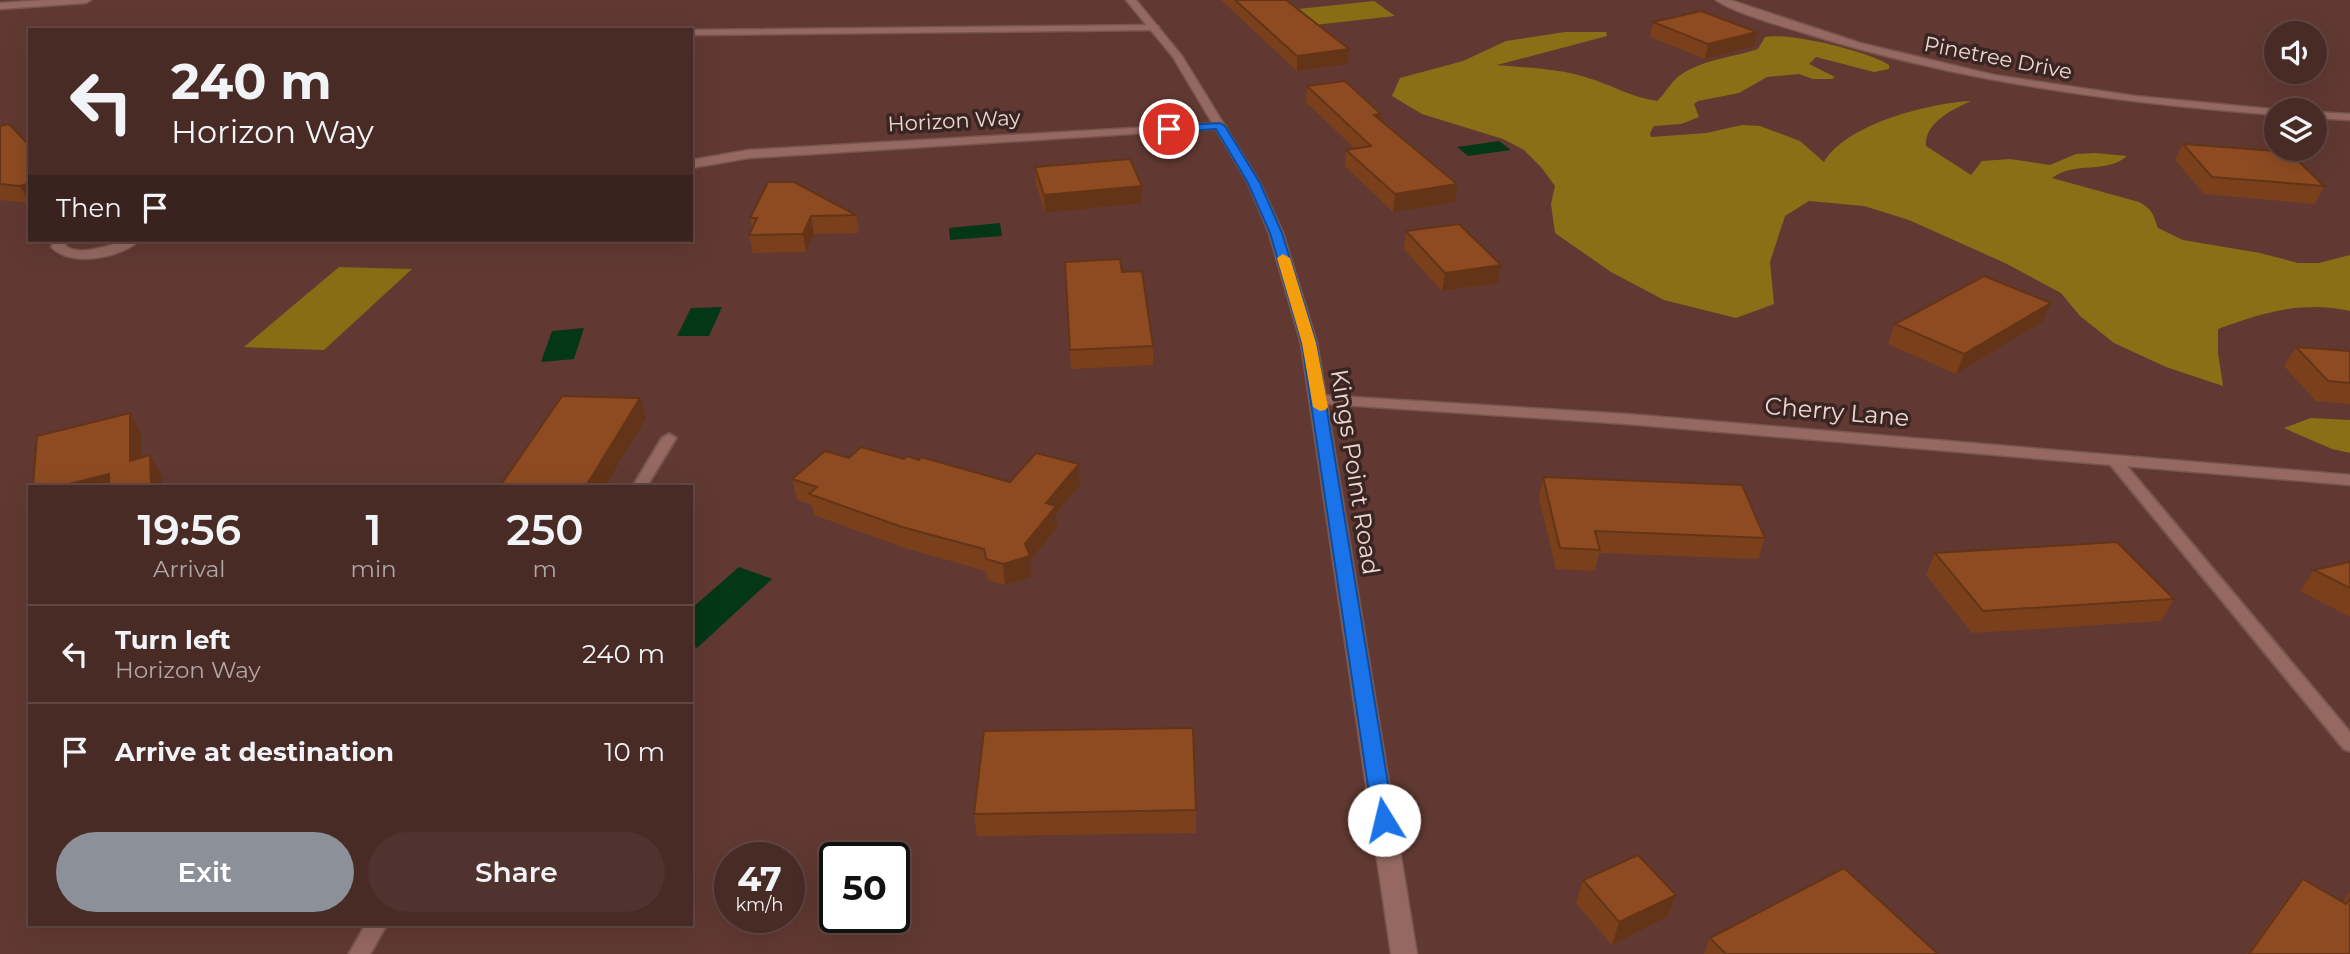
<!DOCTYPE html>
<html lang="en">
<head>
<meta charset="utf-8">
<style>
	body { margin:0; font-family:Montserrat,sans-serif; background:#50332e; color:#f1f3f6; height:100vh; display:flex; flex-direction:column; font-size:26px; white-space:nowrap }
	* { box-sizing:border-box; margin:0 }
	p { font-size:23px; color:#b1a7a7 }
	.icon { flex:none; width:38px; height:38px; fill:none; stroke:currentColor; stroke-width:2; stroke-linecap:round; stroke-linejoin:round }
	.map { position:relative; flex:1; overflow:hidden }
	.panel { position:absolute; left:28px; top:485px; width:665px; height:441px; display:flex; flex-direction:column; background:#492b26; border-radius:0px; box-shadow:0 7px 28px #0002,0 0 0 2px #614743 }
	.panel>* { flex:none }
	.guide { position:absolute; left:28px; top:28px; width:665px; height:214px; border-radius:0px; box-shadow:0 7px 28px #0002,0 0 0 2px #614743; background:#492b26; color:#f1f3f6; overflow:hidden }
	.fabs { position:absolute; left:2264px; top:21px; display:grid; gap:14px }
	.fabs a { display:grid; place-items:center; width:63px; height:63px; border-radius:50%; background:#492b26; box-shadow:0 7px 28px #0002,0 0 0 2px #614743; font-size:35px }
	.speed { position:absolute; left:714px; top:842px; display:flex; gap:14px; font-size:35px; font-weight:700; text-align:center }
	.speed>* { display:grid; place-content:center; width:91px; height:91px; border-radius:50%; background:#492b26; box-shadow:0 7px 28px #0002,0 0 0 2px #614743; line-height:1 }
	.speed small { font-size:18px; font-weight:400 }
	.speed .limit { border:4px solid #111; border-radius:10px; background:#fff; color:#111 }
	.pin { position:absolute; display:grid; place-items:center; width:60px; height:60px; color:#fff; margin:-30px; border:4px solid #fff; border-radius:50%; box-shadow:0 2px 7px #0007 }
	.me { position:absolute; width:77px; margin:-38px; rotate:351deg; stroke-linejoin:round; filter:drop-shadow(0 0 5px #0008) }
	.turn { display:flex; align-items:center; gap:24px; height:147px; padding:0 28px; font-size:32px }
	.turn .icon { width:91px; height:91px; stroke-width:2.5 }
	.turn b { display:block; font-size:49px; line-height:60px }
	.then { display:flex; align-items:center; height:66px; padding:0 28px; background:#0003; gap:14px; font-size:26px }
	.eta { display:flex; justify-content:space-evenly; align-items:center; height:119px; text-align:center }
	.eta b { font-size:42px; font-weight:600; line-height:49px }
	.action { display:flex; gap:14px; margin-top:auto; padding:14px 28px }
	.action a { flex:1; height:80px; border-radius:42px; background:#8c9099; color:#fff; font-size:28px; font-weight:600; line-height:80px; text-align:center }
	.action a+a { background:#50332e; color:#f1f3f6 }
	ul { padding:0; list-style:none }
	li { display:flex; align-items:center; gap:21px; height:98px; padding:0 28px; border-top:2px solid #614743 }
	li div { flex:1 }
	li b { display:block; font-size:26px }
	li em { font-style:normal }
	.map>svg:first-child { display:block }
</style>
</head>
<body>
<div class="map">
<svg width="2350" height="954" viewBox="0 0 2350 954">
	<rect width="100%" height="100%" fill="#613932"/>
	<!-- green -->
	<g fill="#886d14">
		<path d="M 1374,1 L 1395,16 L 1297,27 L 1279,11 Z"/>
		<path d="M 339,267 L 412,269 L 324,350 L 244,347 Z"/>
	</g>
	<!-- forest -->
	<g fill="#8b6f16">
		<path d="M 1565,32 L 1606,32 L 1607,36 L 1497,65 C 1527,68 1556,68 1585,77 C 1611,84 1629,97 1657,101 C 1665,94 1670,83 1679,76 C 1703,59 1731,58 1758,49 L 1765,37 C 1789,32 1868,51 1889,65 L 1889,69 L 1874,72 L 1816,57 L 1809,64 L 1835,77 L 1832,79 L 1813,79 L 1799,74 L 1767,77 L 1739,93 L 1698,101 L 1694,104 L 1699,117 L 1681,124 L 1654,126 L 1650,133 L 1651,137 L 1706,133 L 1742,125 L 1760,126 L 1800,141 L 1824,162 C 1846,124 1929,103 1971,101 C 1953,109 1924,123 1926,146 L 1971,175 L 1982,161 L 2010,159 L 2050,165 L 2076,154 L 2095,153 L 2127,156 C 2107,174 2074,161 2052,178 L 2139,202 C 2153,210 2153,214 2158,228 L 2183,240 L 2260,253 L 2298,263 L 2319,263 L 2350,255 L 2350,311 C 2302,300 2262,313 2218,329 L 2218,353 L 2223,386 L 2166,367 L 2114,343 L 2080,316 L 2061,293 L 2005,263 L 1909,220 L 1864,206 L 1809,201 L 1785,216 L 1770,262 L 1774,304 L 1736,318 L 1664,300 L 1611,272 L 1555,233 L 1551,204 L 1555,186 L 1541,167 L 1524,150 L 1503,139 L 1422,114 L 1392,96 L 1400,78 L 1463,61 L 1506,41 Z"/>
		<path d="M 2311,418 L 2350,420 L 2350,453 L 2332,449 L 2284,428 Z"/>
	</g>
	<!-- water -->
	<g fill="#033716">
		<path d="M 1499,141 L 1511,150 L 1468,156 L 1457,147 Z"/>
		<path d="M 1000,223 L 1002,236 L 950,240 L 949,228 Z"/>
		<path d="M 722,307 L 709,336 L 677,336 L 691,308 Z"/>
		<path d="M 584,328 L 574,359 L 541,362 L 552,331 Z"/>
		<path d="M 739,567 L 772,579 L 697,648 L 691,645 L 691,609 Z"/>
	</g>
	<g fill="none" stroke-linecap="round" stroke-linejoin="round">
		<!-- lane casing -->
		<g stroke="#785650" stroke-width="4">
			<g id="lane">
				<path d="M 669,434 L 676,438 L 647,486 L 633,486 L 662,438 Z"/>
				<path d="M 2114,456 L 2119,457 L 2350,732 L 2350,751 L 2344,749 L 2109,463 L 2107,460 L 2109,457 Z"/>
				<path d="M 366,924 L 387,924 L 370,954 L 349,954 Z"/>
			</g>
		</g>
		<!-- street casing -->
		<g stroke="#785650" stroke-width="3">
			<g id="street">
				<path d="M 46,0 L 91,0 L 86,3 L 0,9 L 0,3 Z"/>
				<path d="M 1716,0 L 1730,0 L 1860,43 L 1994,75 L 2135,96 L 2281,110 L 2277,110 L 2277,115 C 2119,103 1963,82 1811,35 C 1786,27 1736,14 1716,0 Z"/>
				<path d="M 1157,25 L 1159,27 L 1154,30 L 691,35 L 691,30 L 688,30 Z"/>
				<path d="M 2315,112 L 2350,114 L 2350,120 L 2315,118 Z"/>
				<path d="M 1220,123 L 1226,126 L 1224,128 L 749,158 L 691,168 L 691,160 L 749,150 Z"/>
				<path d="M 55,240 L 69,240 L 65,246 C 86,259 116,239 140,240 C 121,258 71,268 51,247 Z"/>
				<path d="M 1319,395 L 1627,414 L 2350,475 L 2350,485 L 1627,424 L 1313,403 L 1311,400 L 1313,397 Z"/>
			</g>
		</g>
		<!-- secondary casing -->
		<g stroke="#785650" stroke-width="3">
			<path id="secondary" d="M 1126,0 L 1136,0 L 1182,56 L 1260,183 L 1283,233 L 1317,343 L 1417,954 L 1391,954 L 1301,343 L 1269,233 L 1248,183 L 1173,57 Z"/>
		</g>
		<!-- lane -->
		<use href="#lane" fill="#956961" fill-rule="evenodd"/>
		<!-- street -->
		<use href="#street" fill="#956961" fill-rule="evenodd"/>
		<!-- secondary -->
		<use href="#secondary" fill="#956961" fill-rule="evenodd"/>
	</g>
	<!-- wall -->
	<g fill="#7a401c">
		<path d="M 1221,0 L 1286,0 L 1348,64 L 1297,71 Z"/>
		<path d="M 1653,22 L 1754,46 L 1705,59 L 1650,37 Z"/>
		<path d="M 1307,86 L 1381,114 L 1381,121 L 1455,202 L 1393,212 L 1345,166 L 1346,150 L 1354,148 L 1306,102 Z"/>
		<path d="M 0,126 L 30,203 L 0,200 Z"/>
		<path d="M 2183,144 L 2324,186 L 2315,204 L 2204,194 L 2175,160 Z"/>
		<path d="M 1035,167 L 1142,186 L 1142,203 L 1045,213 L 1036,184 Z"/>
		<path d="M 856,215 L 859,233 L 814,234 L 806,252 L 753,253 L 749,235 L 752,228 L 750,218 Z"/>
		<path d="M 1406,231 L 1498,283 L 1442,291 L 1404,249 Z"/>
		<path d="M 1065,262 L 1122,272 L 1153,346 L 1153,365 L 1071,369 Z"/>
		<path d="M 2042,322 L 1956,374 L 1888,344 L 1895,324 Z"/>
		<path d="M 2296,347 L 2350,351 L 2350,404 L 2316,401 L 2284,366 Z"/>
		<path d="M 849,458 L 904,459 L 1010,482 L 1079,464 L 1080,485 L 1056,513 L 1057,527 L 1030,561 L 1031,577 L 1005,585 L 988,580 L 986,571 L 905,548 L 814,515 L 812,505 L 797,500 L 792,479 Z"/>
		<path d="M 1543,477 L 1765,538 L 1758,559 L 1599,553 L 1595,571 L 1556,569 L 1539,498 Z"/>
		<path d="M 1935,553 L 2174,599 L 2161,621 L 1972,633 L 1926,575 Z"/>
		<path d="M 2350,562 L 2350,617 L 2300,591 L 2314,570 Z"/>
		<path d="M 1196,810 L 1196,833 L 977,836 L 974,814 Z"/>
		<path d="M 2303,879 L 2343,902 L 2350,892 L 2350,954 L 2247,954 L 2285,901 Z"/>
		<path d="M 1583,880 L 1676,895 L 1667,917 L 1612,945 L 1576,903 Z"/>
		<path d="M 1710,938 L 1938,954 L 1704,954 Z"/>
	</g>
	<!-- shaded-wall -->
	<g fill="#633417">
		<path d="M 1757,32 L 1754,46 L 1705,59 L 1708,44 Z"/>
		<path d="M 1349,49 L 1348,64 L 1297,71 L 1297,56 Z"/>
		<path d="M 692,106 L 695,122 L 691,123 Z"/>
		<path d="M 1381,114 L 1380,130 L 1374,115 Z"/>
		<path d="M 30,183 L 30,203 L 20,186 Z"/>
		<path d="M 1457,184 L 1455,202 L 1393,212 L 1395,194 Z"/>
		<path d="M 1142,186 L 1142,203 L 1045,213 L 1044,195 Z"/>
		<path d="M 811,216 L 814,234 L 806,252 L 803,234 Z"/>
		<path d="M 1501,265 L 1498,283 L 1442,291 L 1445,273 Z"/>
		<path d="M 2051,303 L 2042,322 L 1956,374 L 1964,354 Z"/>
		<path d="M 640,398 L 646,418 L 605,486 L 586,486 Z"/>
		<path d="M 130,413 L 141,433 L 142,481 L 130,461 Z"/>
		<path d="M 150,455 L 162,476 L 162,486 L 151,486 Z"/>
		<path d="M 1079,464 L 1080,485 L 1056,513 L 1057,527 L 1030,561 L 1031,577 L 1005,585 L 1003,564 L 1025,544 L 1046,503 Z"/>
		<path d="M 109,474 L 117,486 L 61,486 Z"/>
		<path d="M 1676,895 L 1667,917 L 1612,945 L 1619,922 Z"/>
	</g>
	<!-- building -->
	<g fill="#8e4b21" stroke="#633417" stroke-width="2">
		<path d="M 1235,0 L 1286,0 L 1349,49 L 1297,56 Z"/>
		<path d="M 1701,11 L 1757,32 L 1708,44 L 1653,22 Z"/>
		<path d="M 1345,81 L 1381,114 L 1374,115 L 1457,184 L 1395,194 L 1346,150 L 1371,146 L 1307,86 Z"/>
		<path d="M 9,124 L 27,143 L 30,143 L 30,183 L 20,186 L 0,184 L 0,126 Z"/>
		<path d="M 2183,144 L 2289,152 L 2324,186 L 2212,177 Z"/>
		<path d="M 1130,159 L 1142,186 L 1044,195 L 1035,167 Z"/>
		<path d="M 768,182 L 794,182 L 856,215 L 811,216 L 803,234 L 749,235 L 757,218 L 750,218 Z"/>
		<path d="M 1459,224 L 1501,265 L 1445,273 L 1406,231 Z"/>
		<path d="M 1120,259 L 1122,272 L 1142,271 L 1153,346 L 1070,350 L 1065,262 Z"/>
		<path d="M 1984,276 L 2051,303 L 1964,354 L 1895,324 Z"/>
		<path d="M 2296,347 L 2350,351 L 2350,383 L 2328,381 Z"/>
		<path d="M 562,396 L 640,398 L 586,486 L 500,486 Z"/>
		<path d="M 130,413 L 130,461 L 150,455 L 151,486 L 109,486 L 109,474 L 61,486 L 33,486 L 37,436 Z"/>
		<path d="M 861,447 L 904,459 L 907,456 L 919,460 L 921,457 L 1010,482 L 1036,453 L 1079,464 L 1046,503 L 1056,506 L 1025,544 L 1030,556 L 1003,564 L 986,559 L 984,549 L 902,527 L 809,494 L 817,487 L 792,479 L 825,451 L 849,458 Z"/>
		<path d="M 1543,477 L 1742,485 L 1765,538 L 1595,531 L 1600,550 L 1560,548 Z"/>
		<path d="M 2117,542 L 2174,599 L 1983,611 L 1935,553 Z"/>
		<path d="M 2350,562 L 2350,588 L 2314,570 Z"/>
		<path d="M 1193,728 L 1196,810 L 974,814 L 984,731 Z"/>
		<path d="M 1638,855 L 1676,895 L 1619,922 L 1583,880 Z"/>
		<path d="M 1844,868 L 1938,954 L 1726,954 L 1710,938 Z"/>
		<path d="M 2303,879 L 2346,904 L 2350,898 L 2350,954 L 2249,954 Z"/>
	</g>
	<!-- route -->
	<path fill="#1a73e8" stroke="#114b97" stroke-width="2" d="M 1220,123 L 1225,126 L 1260,183 L 1282,233 L 1316,343 L 1394,820 L 1391,826 L 1384,828 L 1376,826 L 1373,820 L 1302,343 L 1270,233 L 1248,183 L 1216,129 L 1169,132 L 1164,129 L 1169,126 Z"/>
	<!-- slow -->
	<path fill="#f59e0b" d="M 1283,254 L 1290,258 L 1316,343 L 1328,407 L 1325,410 L 1320,411 L 1313,407 L 1302,343 L 1277,258 Z"/>
	<g text-anchor="middle" stroke-width="7" stroke-linejoin="round" paint-order="stroke">
		<!-- far-street labels -->
		<g font-size="21" fill="#f0d6d1" stroke="#392623">
			<text transform="translate(1998 58) rotate(11)" y="7">Pinetree Drive</text>
			<text transform="translate(954 121) rotate(-3)" y="7">Horizon Way</text>
		</g>
		<!-- street labels -->
		<g font-size="24" fill="#f0d6d1" stroke="#392623">
			<text transform="translate(1837 412) rotate(5)" y="8">Cherry Lane</text>
			<text transform="translate(1355 472) rotate(81)" y="8">Kings Point Road</text>
		</g>
	</g>
</svg>
<div class="fabs">
<a><svg class="icon" aria-label="sound" viewBox="0 0 24 24"><path d="M4 9h4l5-4v14l-5-4H4zM17 9q2 3 0 6"/></svg></a>
<a><svg class="icon" aria-label="layers" viewBox="0 0 24 24"><path d="M12 4l9 5-9 5-9-5zM3 14l9 5 9-5"/></svg></a>
</div>
<div class="speed"><div>47<small>km/h</small></div><div class="limit">50</div></div>
<div class="pin" style="left:1169px;top:129px;background:#d93025"><svg class="icon" aria-label="arrive" viewBox="0 0 24 24"><path d="M6 21V4h12l-3 4 3 4H6"/></svg></div>
<svg class="me" style="left:1384px;top:820px" viewBox="-20 -20 40 40"><circle r="19" fill="#fff"/><path d="M0-13L10 11 0 6-10 11z" fill="#1a73e8"/></svg>
<div class="guide">
<div class="turn"><svg class="icon" aria-label="left" viewBox="0 0 24 24"><path d="M17 20v-9H6M10 6l-5 5 5 5"/></svg><div><b>240 m</b>Horizon Way</div></div>
<div class="then">Then<svg class="icon" aria-label="arrive" viewBox="0 0 24 24"><path d="M6 21V4h12l-3 4 3 4H6"/></svg></div>
</div>
<section class="panel">
<div class="eta">
<div><b>19:56</b><p>Arrival</p></div>
<div><b>1</b><p>min</p></div>
<div><b>250</b><p>m</p></div>
</div>
<ul>
<li><svg class="icon" aria-label="left" viewBox="0 0 24 24"><path d="M17 20v-9H6M10 6l-5 5 5 5"/></svg><div><b>Turn left</b><p>Horizon Way</p></div><em>240 m</em></li>
<li><svg class="icon" aria-label="arrive" viewBox="0 0 24 24"><path d="M6 21V4h12l-3 4 3 4H6"/></svg><div><b>Arrive at destination</b></div><em>10 m</em></li>
</ul>
<div class="action"><a>Exit</a><a>Share</a></div>
</section>
</div>
</body>
</html>
